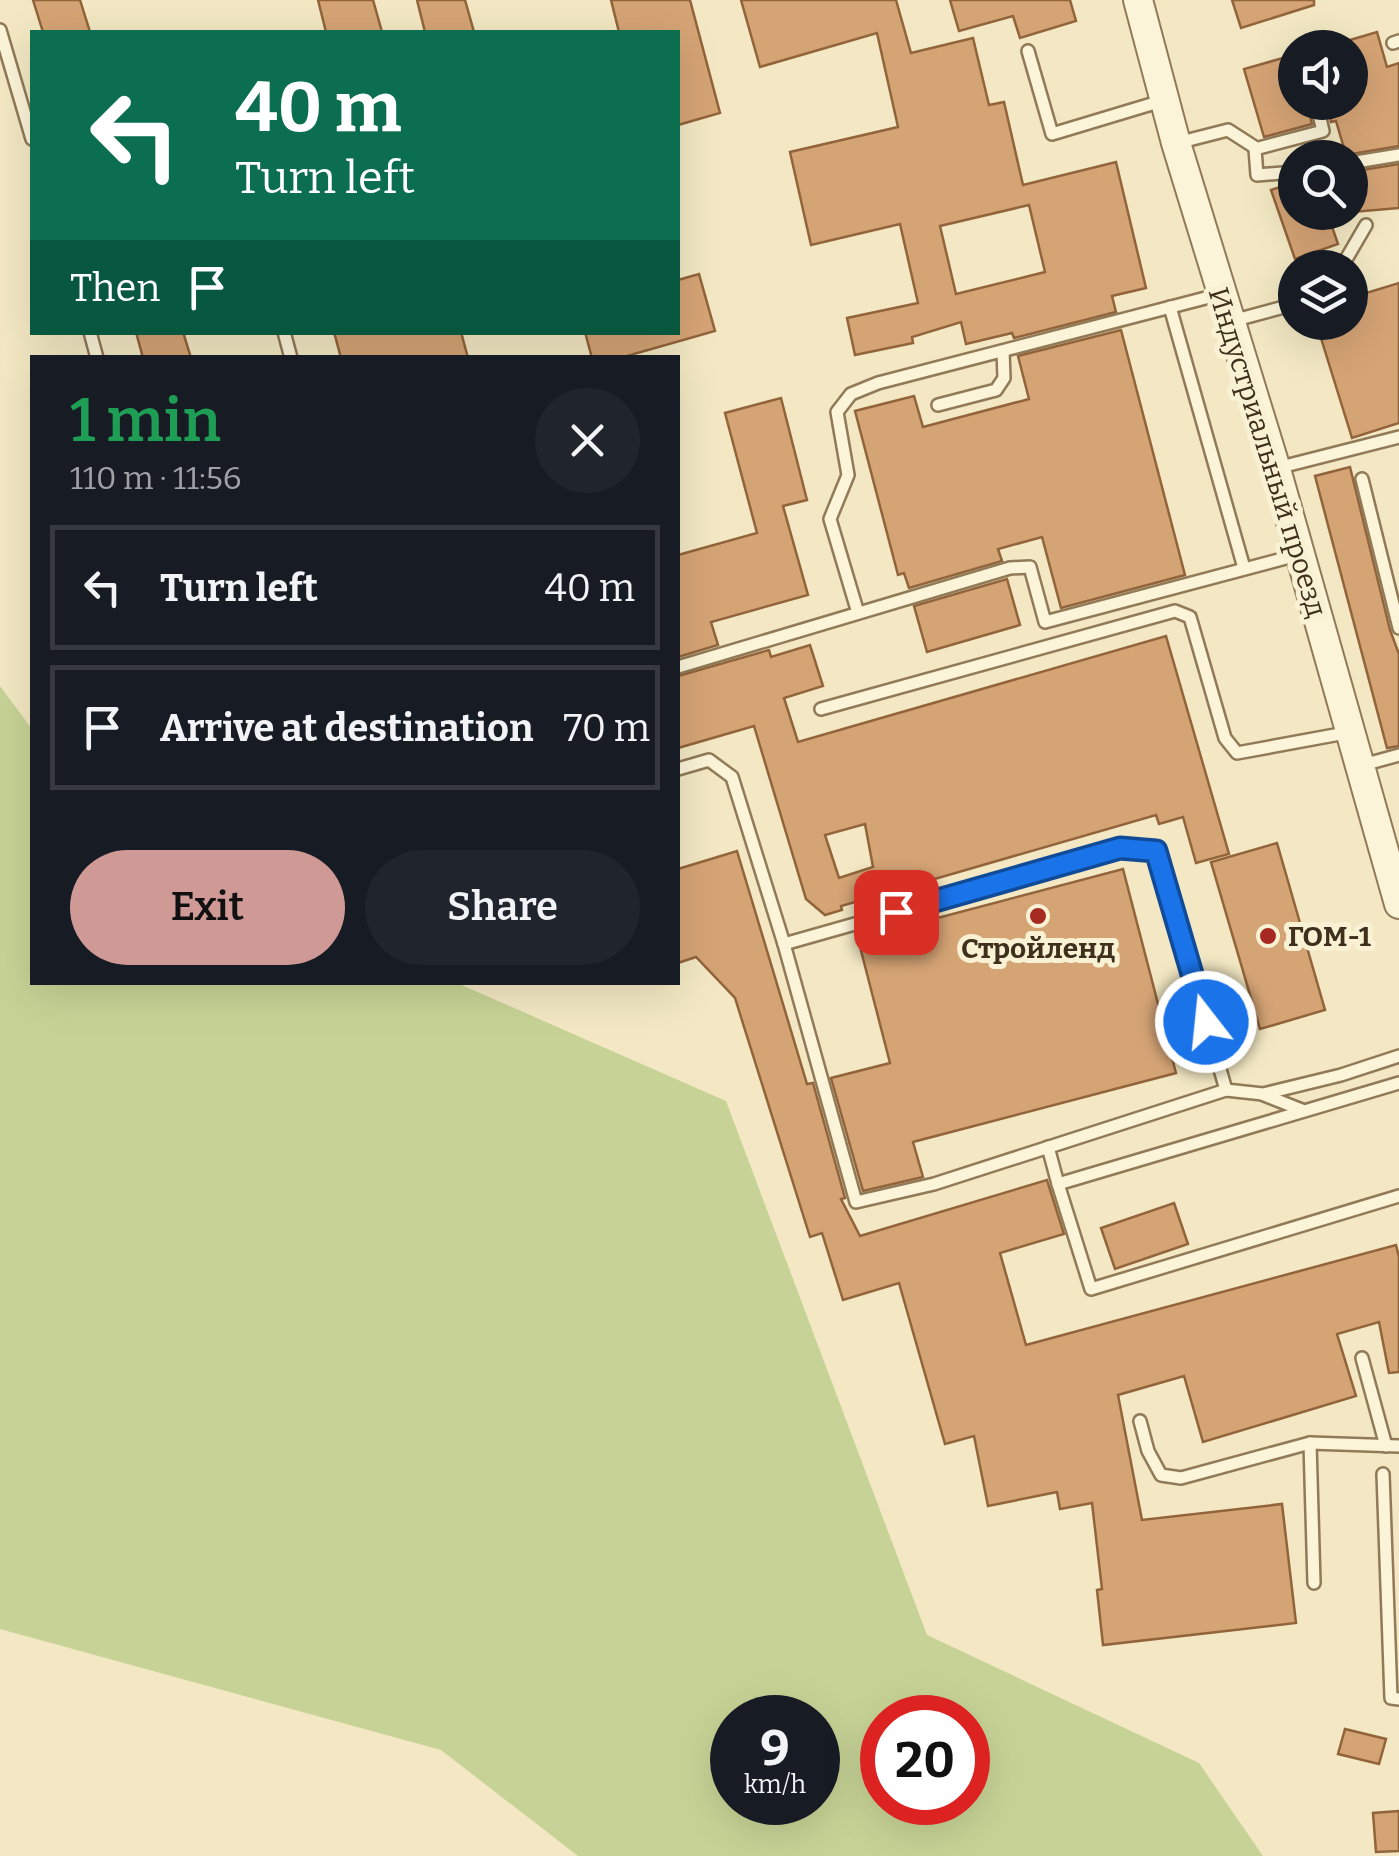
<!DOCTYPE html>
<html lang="en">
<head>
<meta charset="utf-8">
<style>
	body { margin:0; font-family:Bitter,serif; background:#20242c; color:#f1f3f6; height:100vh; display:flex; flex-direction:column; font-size:38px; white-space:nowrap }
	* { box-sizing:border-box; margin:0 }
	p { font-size:32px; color:#9ea1a6 }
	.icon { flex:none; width:55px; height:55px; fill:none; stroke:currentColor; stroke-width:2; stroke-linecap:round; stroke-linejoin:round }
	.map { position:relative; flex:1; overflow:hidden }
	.drawer { position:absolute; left:30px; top:355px; width:650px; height:630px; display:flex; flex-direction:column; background:#171b24; border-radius:0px; box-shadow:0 10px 40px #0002 }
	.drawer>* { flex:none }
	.guide { position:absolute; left:30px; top:30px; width:650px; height:305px; border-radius:0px; box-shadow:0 10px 40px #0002; background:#0b6e4f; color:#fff; overflow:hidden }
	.buttons { position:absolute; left:1278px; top:30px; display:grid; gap:20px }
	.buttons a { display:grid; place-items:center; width:90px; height:90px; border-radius:50%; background:#171b24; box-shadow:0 10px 40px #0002; font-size:50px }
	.speed { position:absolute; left:710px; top:1695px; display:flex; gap:20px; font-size:50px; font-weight:700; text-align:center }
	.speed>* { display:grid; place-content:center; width:130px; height:130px; border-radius:50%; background:#171b24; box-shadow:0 10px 40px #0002; line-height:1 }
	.speed small { font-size:25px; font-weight:400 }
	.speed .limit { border:15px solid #d22; background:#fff; color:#111 }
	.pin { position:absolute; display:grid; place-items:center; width:85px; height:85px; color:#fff; margin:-42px; border-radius:20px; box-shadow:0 5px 15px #0006 }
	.me { position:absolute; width:110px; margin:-55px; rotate:344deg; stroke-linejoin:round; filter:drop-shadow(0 0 8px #0008) }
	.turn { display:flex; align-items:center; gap:35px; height:210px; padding:0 40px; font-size:45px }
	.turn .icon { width:130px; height:130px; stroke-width:2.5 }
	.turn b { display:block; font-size:70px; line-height:85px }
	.then { display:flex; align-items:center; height:95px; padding:0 40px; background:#0003; gap:20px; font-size:38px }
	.round { display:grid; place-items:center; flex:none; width:105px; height:105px; border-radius:52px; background:#20242c }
	.head { display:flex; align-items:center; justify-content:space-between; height:170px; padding:0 40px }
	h1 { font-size:60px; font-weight:600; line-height:75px; color:#1e9e55 }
	.cta { display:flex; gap:20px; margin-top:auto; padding:20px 40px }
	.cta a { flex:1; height:115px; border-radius:60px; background:#cf9996; color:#111; font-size:40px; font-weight:600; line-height:115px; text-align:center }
	.cta a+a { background:#20242c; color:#f1f3f6 }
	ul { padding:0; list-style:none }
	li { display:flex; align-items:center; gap:30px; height:125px; margin:0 20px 15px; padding:0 20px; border:5px solid #363941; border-radius:0px }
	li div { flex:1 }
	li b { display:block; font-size:38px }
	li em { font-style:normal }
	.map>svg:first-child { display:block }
</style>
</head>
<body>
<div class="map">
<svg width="1399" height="1856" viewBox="0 0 1399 1856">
	<rect width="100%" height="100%" fill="#f3e8c3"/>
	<!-- green -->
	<path fill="#c7d396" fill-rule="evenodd" d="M 0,686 L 32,729 L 32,982 L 457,983 L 726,1101 L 927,1635 L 1199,1763 L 1263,1856 L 578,1856 L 441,1750 L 0,1629 ZM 732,1718 L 818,1718 L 818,1802 L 732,1802 ZM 882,1718 L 968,1718 L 968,1802 L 882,1802 Z"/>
	<!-- building -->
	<g fill="#d5a475" stroke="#92643b" stroke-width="2.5" fill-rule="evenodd">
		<path d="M 33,0 L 80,0 L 90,32 L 43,32 Z"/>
		<path d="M 318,0 L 373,0 L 382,32 L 326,32 Z"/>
		<path d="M 417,0 L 465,0 L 474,32 L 425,32 Z"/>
		<path d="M 611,0 L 690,0 L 720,113 L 678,125 L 678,32 L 619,32 Z"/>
		<path d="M 741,0 L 896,0 L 911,53 L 973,38 L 989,105 L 1004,102 L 1023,185 L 1116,162 L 1146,288 L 1112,296 L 1116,312 L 1014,338 L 1012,333 L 966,344 L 961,322 L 912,337 L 913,343 L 855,355 L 847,318 L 918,303 L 900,224 L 811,245 L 790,152 L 898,127 L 877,33 L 760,67 ZM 1029,205 L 1045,272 L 956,294 L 940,226 Z"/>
		<path d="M 950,0 L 1070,0 L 1076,21 L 1020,38 L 1013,16 L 959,31 Z"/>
		<path d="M 1232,0 L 1314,0 L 1314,5 L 1241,28 Z"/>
		<path d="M 1377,32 L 1387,67 L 1399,63 L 1399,146 L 1346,155 L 1336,121 L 1331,122 L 1326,102 L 1350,102 L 1350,40 Z"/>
		<path d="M 1290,56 L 1295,73 L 1295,102 L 1307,102 L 1312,124 L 1264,137 L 1244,69 Z"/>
		<path d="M 1399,164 L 1399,208 L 1353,212 L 1350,172 Z"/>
		<path d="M 1295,182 L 1295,212 L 1327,212 L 1338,244 L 1295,259 L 1271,190 Z"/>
		<path d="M 699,274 L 715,331 L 620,358 L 592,358 L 585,332 L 678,332 L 678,280 Z"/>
		<path d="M 1399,283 L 1399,423 L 1352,438 L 1316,322 L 1350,322 L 1350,298 Z"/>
		<path d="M 1121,330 L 1185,575 L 1061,608 L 1042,537 L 998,549 L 1002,561 L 909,588 L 904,573 L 898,575 L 855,411 L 914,396 L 923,427 L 1029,399 L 1018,356 Z"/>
		<path d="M 136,332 L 183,332 L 191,358 L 143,358 Z"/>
		<path d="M 334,332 L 461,332 L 468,358 L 341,358 Z"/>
		<path d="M 781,398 L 807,500 L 783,506 L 808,595 L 711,622 L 718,645 L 678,657 L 678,555 L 757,533 L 725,413 Z"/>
		<path d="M 1350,467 L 1390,630 L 1399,654 L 1399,746 L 1387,748 L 1315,476 Z"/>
		<path d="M 1007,579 L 1020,625 L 927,652 L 914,606 Z"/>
		<path d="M 1166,636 L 1229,854 L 1196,863 L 1183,817 L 1159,824 L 1156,815 L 841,906 L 842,910 L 825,915 L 806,899 L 754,726 L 678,748 L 678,676 L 769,650 L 771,657 L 810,645 L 823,686 L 784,698 L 798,742 ZM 865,824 L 873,867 L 839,878 L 825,835 Z"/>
		<path d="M 1277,843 L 1325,1010 L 1260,1029 L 1211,862 Z"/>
		<path d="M 737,851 L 807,1084 L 813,1083 L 845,1198 L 841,1199 L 860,1236 L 1047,1180 L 1064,1234 L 1000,1253 L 1026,1345 L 1396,1245 L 1399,1257 L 1399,1372 L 1389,1373 L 1379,1322 L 1337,1334 L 1356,1396 L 1203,1442 L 1184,1376 L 1118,1395 L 1142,1520 L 1282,1504 L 1296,1623 L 1103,1645 L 1097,1590 L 1102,1589 L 1092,1503 L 1060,1509 L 1057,1492 L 988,1506 L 974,1436 L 945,1444 L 899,1283 L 843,1300 L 822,1233 L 810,1237 L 735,998 L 696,957 L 678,963 L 678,869 Z"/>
		<path d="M 1123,869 L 1176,1073 L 913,1142 L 923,1177 L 863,1191 L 831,1078 L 890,1063 L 858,939 Z"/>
		<path d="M 1174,1203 L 1188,1244 L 1115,1269 L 1101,1228 Z"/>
		<path d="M 1345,1729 L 1386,1739 L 1379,1764 L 1338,1754 Z"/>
		<path d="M 1399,1811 L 1399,1851 L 1376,1852 L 1373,1813 Z"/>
	</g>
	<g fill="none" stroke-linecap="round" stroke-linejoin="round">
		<!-- service casing -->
		<g stroke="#907a57" stroke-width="16">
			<g id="service">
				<path d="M 0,30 L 32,139"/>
				<path d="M 1393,43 L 1399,41"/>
				<path d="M 1028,51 L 1052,134 L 1165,100"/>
				<path d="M 1177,143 L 1228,130 L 1256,148"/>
				<path d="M 1350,163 L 1399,155"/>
				<path d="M 1295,172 L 1257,175 L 1255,149 L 1323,131 L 1316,102"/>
				<path d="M 1341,268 L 1366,225"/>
				<path d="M 1170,307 L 1244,568"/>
				<path d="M 1232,321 L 1295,304"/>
				<path d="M 90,332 L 97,358"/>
				<path d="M 284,332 L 291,358"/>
				<path d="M 938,405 L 996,390 L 1004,378 L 1003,351"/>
				<path d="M 1277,468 L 1399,437"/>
				<path d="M 1362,479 L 1399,628"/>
				<path d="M 858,613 L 830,519 L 848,475 L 837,412 L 851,394 L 878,383 L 1221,294"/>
				<path d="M 678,667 L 1010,568 L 1030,567 L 1045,622 L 1301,554"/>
				<path d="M 821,709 L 1175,611 L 1190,617 L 1225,738 L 1237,753 L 1351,732"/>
				<path d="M 1359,766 L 1399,755"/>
				<path d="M 678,769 L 709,760 L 732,777 L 784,944 L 856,1202 L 934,1184 L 1226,1090"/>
				<path d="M 784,944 L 1120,849 L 1157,851 L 1226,1090 L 1263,1094 L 1341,1075 L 1399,1056"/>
				<path d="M 1264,1095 L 1302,1110"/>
				<path d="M 1048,1147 L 1058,1184 L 1399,1083"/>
				<path d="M 1058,1184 L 1091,1289 L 1399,1196"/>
				<path d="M 1362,1358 L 1386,1446"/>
				<path d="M 1140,1421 L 1148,1451 L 1161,1475 L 1181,1478 L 1310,1443 L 1399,1446"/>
				<path d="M 1310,1443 L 1314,1583"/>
				<path d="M 1383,1474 L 1391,1698 L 1399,1699"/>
			</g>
		</g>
		<!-- tertiary casing -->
		<g stroke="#907a57" stroke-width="32">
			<path id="tertiary" d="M 1138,0 L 1176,143 L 1276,469 L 1399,904"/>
		</g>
		<!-- service -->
		<use href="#service" stroke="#fcf4d8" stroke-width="11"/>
		<!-- tertiary -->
		<use href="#tertiary" stroke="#fcf4d8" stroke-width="28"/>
	</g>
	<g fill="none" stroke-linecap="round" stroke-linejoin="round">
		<!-- route casing -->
		<g stroke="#114b97" stroke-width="25">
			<path id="route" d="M 896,912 L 1120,848 L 1156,851 L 1206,1022"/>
		</g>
		<!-- route -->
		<use href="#route" stroke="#1a73e8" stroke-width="18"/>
	</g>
	<!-- markers -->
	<g fill="#a62a21" stroke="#f9f1d4" stroke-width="4">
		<circle cx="1038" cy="916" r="10"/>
		<circle cx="1268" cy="936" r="10"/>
	</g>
	<g text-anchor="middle" stroke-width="10" stroke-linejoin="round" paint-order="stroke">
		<!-- street labels -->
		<g font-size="28" fill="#3e301d" stroke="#f9f1d4">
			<text transform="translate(1268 452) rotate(73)" y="10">Индустриальный проезд</text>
		</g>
		<!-- poi labels -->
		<g font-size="28" font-weight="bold" fill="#3e301d" stroke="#f9f1d4" text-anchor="start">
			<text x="1288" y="946">ГОМ-1</text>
			<text x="1038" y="958" text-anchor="middle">Стройленд</text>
		</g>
	</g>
</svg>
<div class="buttons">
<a><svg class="icon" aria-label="sound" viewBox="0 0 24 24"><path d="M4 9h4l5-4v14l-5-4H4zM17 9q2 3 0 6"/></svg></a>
<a><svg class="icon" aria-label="search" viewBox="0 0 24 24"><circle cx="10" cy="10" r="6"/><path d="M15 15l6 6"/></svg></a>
<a><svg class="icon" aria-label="layers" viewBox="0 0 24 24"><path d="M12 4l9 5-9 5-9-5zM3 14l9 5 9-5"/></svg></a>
</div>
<div class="speed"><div>9<small>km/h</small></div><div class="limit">20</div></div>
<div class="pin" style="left:896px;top:912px;background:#d93025"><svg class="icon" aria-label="arrive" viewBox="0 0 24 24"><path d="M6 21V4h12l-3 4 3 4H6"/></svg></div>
<svg class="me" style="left:1206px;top:1022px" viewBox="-20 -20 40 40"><circle r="17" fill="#1a73e8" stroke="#fff" stroke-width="3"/><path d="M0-11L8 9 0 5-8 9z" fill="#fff"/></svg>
<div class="guide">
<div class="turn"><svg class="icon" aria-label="left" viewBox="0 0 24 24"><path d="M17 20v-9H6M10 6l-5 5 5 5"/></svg><div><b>40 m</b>Turn left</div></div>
<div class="then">Then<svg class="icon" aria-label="arrive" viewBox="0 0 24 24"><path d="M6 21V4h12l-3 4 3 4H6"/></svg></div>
</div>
<section class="drawer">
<div class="head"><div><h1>1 min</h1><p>110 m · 11:56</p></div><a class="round"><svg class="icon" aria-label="close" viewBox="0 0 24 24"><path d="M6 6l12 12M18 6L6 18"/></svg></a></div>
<ul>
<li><svg class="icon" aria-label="left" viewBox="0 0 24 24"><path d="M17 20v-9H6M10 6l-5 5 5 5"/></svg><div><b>Turn left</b></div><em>40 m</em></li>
<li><svg class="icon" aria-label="arrive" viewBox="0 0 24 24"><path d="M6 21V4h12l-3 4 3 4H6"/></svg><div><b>Arrive at destination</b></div><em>70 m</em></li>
</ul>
<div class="cta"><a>Exit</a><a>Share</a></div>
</section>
</div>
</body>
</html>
